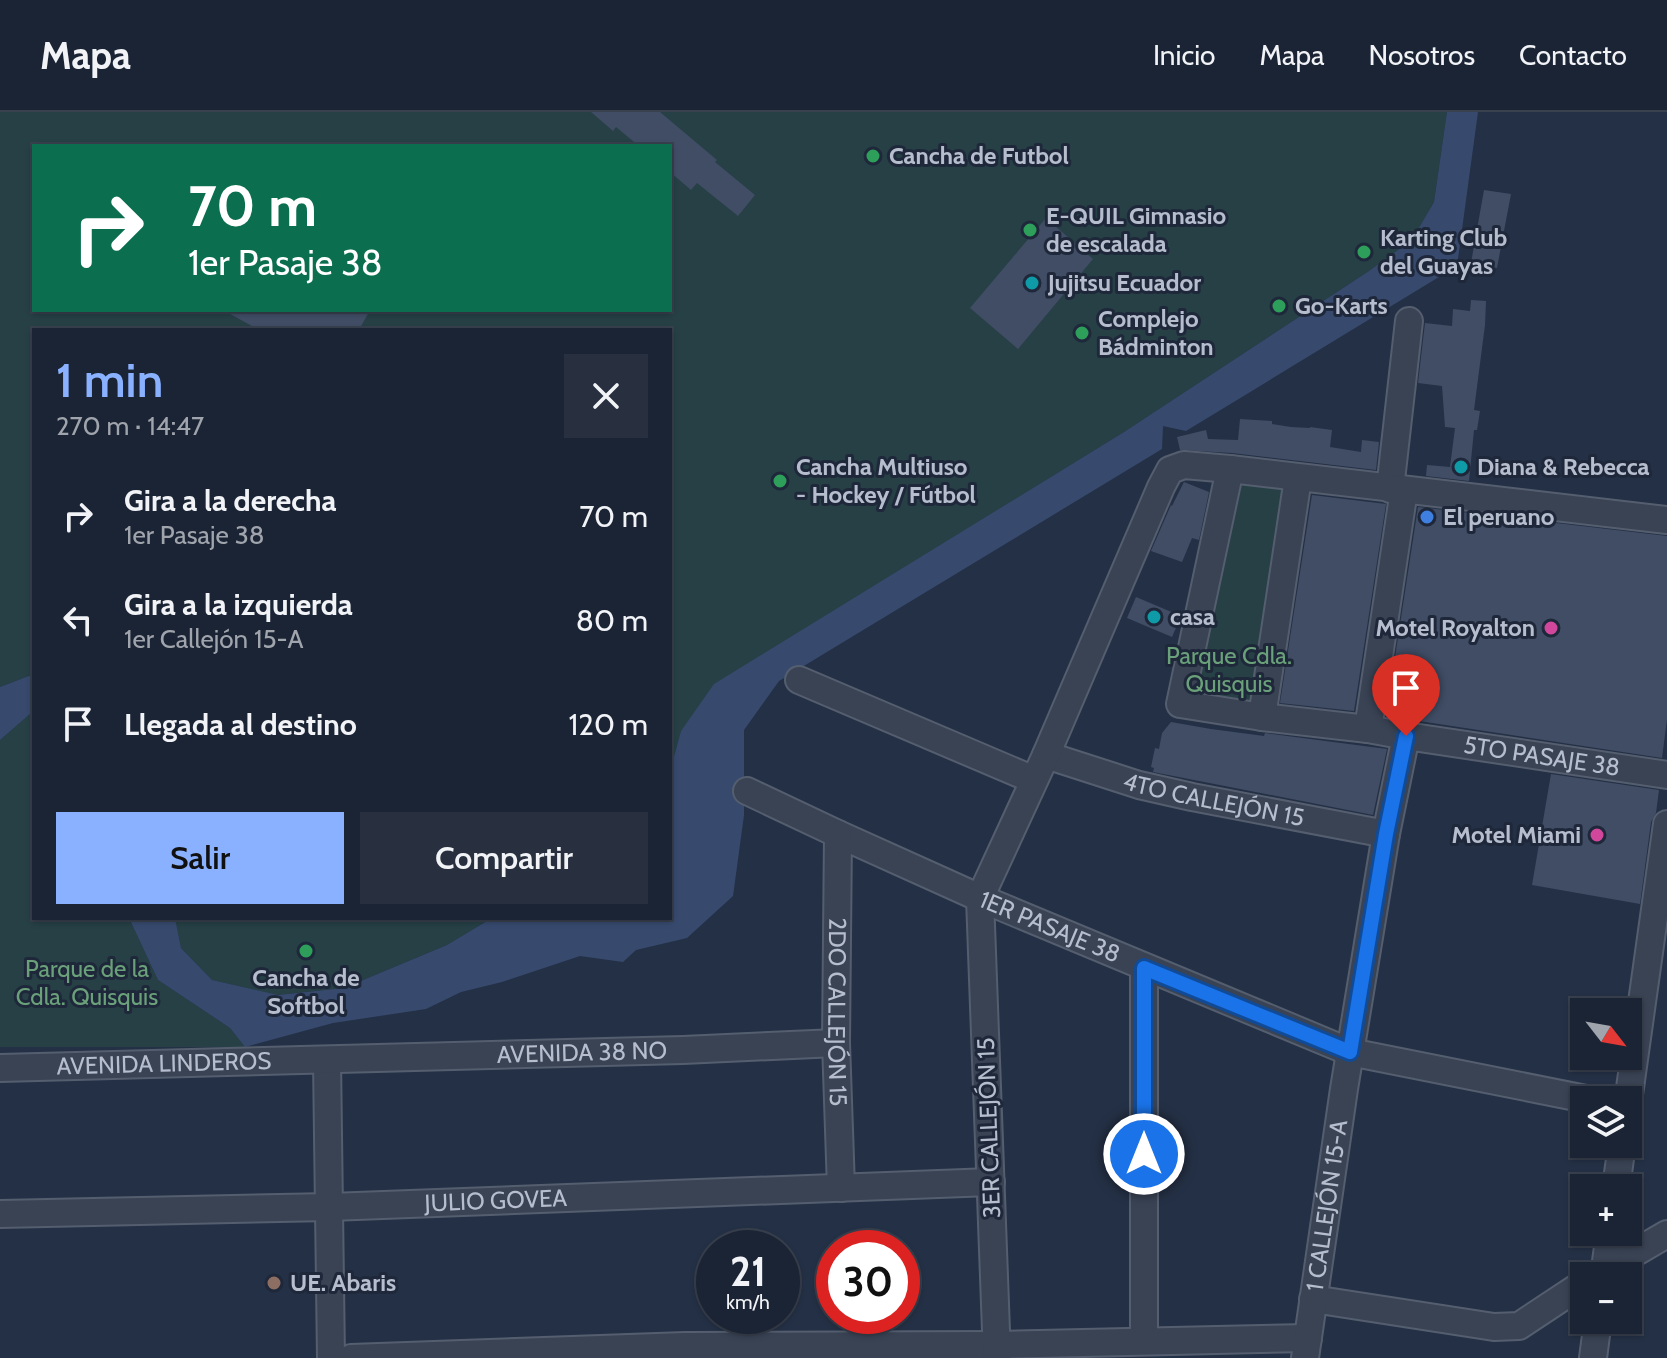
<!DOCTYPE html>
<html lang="es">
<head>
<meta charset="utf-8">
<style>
	body { margin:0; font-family:Cabin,sans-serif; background:#283040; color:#f1f3f6; height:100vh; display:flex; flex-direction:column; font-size:30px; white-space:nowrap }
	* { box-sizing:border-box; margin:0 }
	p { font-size:26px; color:#a0a4ac }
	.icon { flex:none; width:44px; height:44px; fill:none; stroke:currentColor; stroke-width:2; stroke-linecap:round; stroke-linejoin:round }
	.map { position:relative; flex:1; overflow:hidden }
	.drawer { position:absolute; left:32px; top:216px; width:640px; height:592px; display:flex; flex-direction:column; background:#1b2434; border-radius:0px; box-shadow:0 2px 6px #0004,0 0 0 2px #39414f }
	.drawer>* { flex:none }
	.banner { position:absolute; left:32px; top:32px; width:640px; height:168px; border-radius:0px; box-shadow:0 2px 6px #0004,0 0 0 2px #39414f; background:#0b6e4f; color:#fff; overflow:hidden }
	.needle { width:52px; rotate:121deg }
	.fabs { position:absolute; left:1570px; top:886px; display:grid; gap:16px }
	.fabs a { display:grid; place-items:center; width:72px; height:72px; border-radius:0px; background:#1b2434; box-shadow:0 2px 6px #0004,0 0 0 2px #39414f; font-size:40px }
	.speed { position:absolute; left:696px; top:1118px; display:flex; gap:16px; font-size:40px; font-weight:700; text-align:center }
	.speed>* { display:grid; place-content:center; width:104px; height:104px; border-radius:50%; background:#1b2434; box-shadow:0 2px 6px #0004,0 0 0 2px #39414f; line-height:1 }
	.speed small { font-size:20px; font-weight:400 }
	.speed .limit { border:12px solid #d22; background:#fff; color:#111 }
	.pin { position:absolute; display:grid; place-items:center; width:68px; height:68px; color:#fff; margin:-82px -34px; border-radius:50% 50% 50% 0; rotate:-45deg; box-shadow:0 0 8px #0007 }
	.pin .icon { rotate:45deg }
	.me { position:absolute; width:88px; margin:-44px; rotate:0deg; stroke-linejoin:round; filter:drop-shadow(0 0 6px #0008) }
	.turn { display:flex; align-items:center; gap:28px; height:168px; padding:0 24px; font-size:36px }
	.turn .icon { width:104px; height:104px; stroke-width:2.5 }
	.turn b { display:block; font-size:56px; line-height:68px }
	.round { display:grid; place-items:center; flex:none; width:84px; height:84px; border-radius:0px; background:#283040 }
	.summary { display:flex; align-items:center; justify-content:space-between; height:136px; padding:0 24px }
	h1 { font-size:48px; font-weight:600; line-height:60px; color:#8ab1ff }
	.cta { display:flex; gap:16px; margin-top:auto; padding:16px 24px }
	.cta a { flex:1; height:92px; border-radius:0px; background:#8ab1ff; color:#111; font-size:32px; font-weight:600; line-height:92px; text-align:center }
	.cta a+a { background:#283040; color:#f1f3f6 }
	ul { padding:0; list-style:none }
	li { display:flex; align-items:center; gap:24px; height:104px; padding:0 24px }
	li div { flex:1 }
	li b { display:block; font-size:30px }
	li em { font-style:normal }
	header { display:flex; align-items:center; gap:48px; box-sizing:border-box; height:112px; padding:0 40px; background:#1b2434; border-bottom:2px solid #39414f }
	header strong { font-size:38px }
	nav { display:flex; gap:44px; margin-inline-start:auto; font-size:28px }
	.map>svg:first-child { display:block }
</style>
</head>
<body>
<header>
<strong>Mapa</strong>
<nav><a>Inicio</a><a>Mapa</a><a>Nosotros</a><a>Contacto</a></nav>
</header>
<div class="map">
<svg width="1667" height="1246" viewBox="0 0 1667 1246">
	<rect width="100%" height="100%" fill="#243045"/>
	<!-- green -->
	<g fill="#264046" fill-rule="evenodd">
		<path d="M 0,0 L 1447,0 L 1434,90 L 1413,128 L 1369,159 L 1124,320 L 769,539 L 681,619 L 670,659 L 670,218 L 34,218 L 34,562 L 0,575 ZM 34,34 L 670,34 L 670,198 L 34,198 Z"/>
		<path d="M 1230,357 L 1298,366 L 1262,605 L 1180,592 Z"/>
		<path d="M 32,600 L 34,601 L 34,806 L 129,806 L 158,868 L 230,916 L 245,935 L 0,935 L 0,628 Z"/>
		<path d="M 175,806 L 499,806 L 492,806 L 447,833 L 344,876 L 277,883 L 212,868 L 181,836 Z"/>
	</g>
	<!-- water -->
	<g fill="#374a6e">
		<path d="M 1447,0 L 1478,0 L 1457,154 L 1186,319 L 1163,314 L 1162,337 L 779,569 L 744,618 L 744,703 L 733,784 L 687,826 L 636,838 L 623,850 L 580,844 L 502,870 L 461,880 L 426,897 L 333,911 L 245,935 L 230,916 L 158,868 L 129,806 L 175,806 L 181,836 L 212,868 L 278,883 L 344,876 L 447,833 L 492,806 L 670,806 L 670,659 L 681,619 L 714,572 L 1124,320 L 1369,159 L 1412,128 L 1434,90 Z"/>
		<path d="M 34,562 L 34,601 L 31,601 L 0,628 L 0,575 Z"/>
	</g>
	<!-- building -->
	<g fill="#404d65">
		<path d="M 591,0 L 660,0 L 717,48 L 715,50 L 755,83 L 738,104 L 697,71 L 691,78 L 670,60 L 670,34 L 639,34 L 616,15 L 613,19 Z"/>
		<path d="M 1484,78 L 1511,82 L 1497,156 L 1471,151 Z"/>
		<path d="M 1046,106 L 1093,147 L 1018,237 L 970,196 Z"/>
		<path d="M 1471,188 L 1486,189 L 1485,213 L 1474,298 L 1480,299 L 1477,318 L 1474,318 L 1469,369 L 1426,364 L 1427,353 L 1450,355 L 1455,316 L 1445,315 L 1442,274 L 1418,271 L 1425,211 L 1452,214 L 1453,197 L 1470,199 Z"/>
		<path d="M 223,198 L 370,198 L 359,218 L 259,218 Z"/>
		<path d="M 1240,307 L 1272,309 L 1272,312 L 1291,315 L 1310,316 L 1310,315 L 1332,318 L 1330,335 L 1361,340 L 1362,328 L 1379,330 L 1376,358 L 1232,341 L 1180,338 L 1177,325 L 1206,318 L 1208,327 L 1238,328 Z"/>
		<path d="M 1184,370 L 1209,380 L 1199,428 L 1192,426 L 1182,450 L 1151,439 L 1171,393 L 1172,394 Z"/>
		<path d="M 1312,383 L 1386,392 L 1354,599 L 1280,591 Z"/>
		<path d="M 1418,395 L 1667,424 L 1667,607 L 1662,646 L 1386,604 Z"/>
		<path d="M 1136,485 L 1181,504 L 1172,525 L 1127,506 Z"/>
		<path d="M 1171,610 L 1211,617 L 1264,624 L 1265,621 L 1387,637 L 1373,703 L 1153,660 L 1154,656 L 1151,655 L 1155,636 L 1159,637 L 1162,621 Z"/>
		<path d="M 1551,662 L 1659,678 L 1656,701 L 1651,710 L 1640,792 L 1532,773 Z"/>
	</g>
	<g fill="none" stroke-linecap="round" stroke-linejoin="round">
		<!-- minor casing -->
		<g stroke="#545e6f" stroke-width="30">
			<g id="minor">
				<path id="s1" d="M 1230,357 L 1180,592 L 1262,605 L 1368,617 L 1406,624 L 1667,663"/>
				<path d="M 1390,377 L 1409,209"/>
				<path d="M 799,568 L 1034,668"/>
				<path d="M 1262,605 L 1298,366"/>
				<path d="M 1368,617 L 1404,378"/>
				<path id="s2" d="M 1046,643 L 1139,673 L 1192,685 L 1386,722"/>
				<path id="s3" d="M 747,679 L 838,722 L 980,786 L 1350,940 L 1591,988"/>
				<path id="s4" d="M 838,722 L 836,931 L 841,1076"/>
				<path d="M 327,948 L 331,1246"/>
				<path id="s5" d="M 0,956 L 683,938 L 836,931"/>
				<path d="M 1628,990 L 1667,712"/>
				<path d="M 1616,1076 L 1622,1032"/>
				<path id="s6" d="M 0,1102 L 330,1095 L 991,1070"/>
				<path d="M 1595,1164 L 1667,1122"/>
				<path d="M 1604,1164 L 1610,1120"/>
				<path d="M 1313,1187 L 1494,1215 L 1519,1214 L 1584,1171"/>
				<path d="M 1144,1229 L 1144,856"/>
				<path d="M 351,1246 L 685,1234 L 997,1233 L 1308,1226"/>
				<path d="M 997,1246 L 980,786 L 1046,643 L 1161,375 L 1170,358 L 1184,353 L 1230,357 L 1667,408"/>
				<path id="s7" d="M 1305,1246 L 1344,977 L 1386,722 L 1406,624"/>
				<path d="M 1593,1246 L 1598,1208"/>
			</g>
		</g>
		<!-- minor -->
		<use href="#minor" stroke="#394354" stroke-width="26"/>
	</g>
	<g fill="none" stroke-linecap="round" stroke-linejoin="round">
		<!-- route casing -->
		<g stroke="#114b97" stroke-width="20">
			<path id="route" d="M 1144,1042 L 1144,856 L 1350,940 L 1386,722 L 1406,624"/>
		</g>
		<!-- route -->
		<use href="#route" stroke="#1a73e8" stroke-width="14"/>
	</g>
	<!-- markers -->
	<g fill="#2e9e5b" stroke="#1e283a" stroke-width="3">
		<circle cx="873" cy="44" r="8"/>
		<circle cx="1030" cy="118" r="8"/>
		<circle cx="1364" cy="140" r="8"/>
		<circle cx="1279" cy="194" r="8"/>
		<circle cx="1082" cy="221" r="8"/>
		<circle cx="780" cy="369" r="8"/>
		<circle cx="306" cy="839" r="8"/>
	</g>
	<g fill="#0f9aa8" stroke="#1e283a" stroke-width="3">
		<circle cx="1032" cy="171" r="8"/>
		<circle cx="1461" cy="355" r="8"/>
		<circle cx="1154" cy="505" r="8"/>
	</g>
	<circle fill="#3f7fe0" stroke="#1e283a" stroke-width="3" cx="1427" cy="405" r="8"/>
	<g fill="#d1479c" stroke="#1e283a" stroke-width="3">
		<circle cx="1551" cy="516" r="8"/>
		<circle cx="1597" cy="723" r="8"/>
	</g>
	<circle fill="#8d6e63" stroke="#1e283a" stroke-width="3" cx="274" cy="1171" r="8"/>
	<g text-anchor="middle" stroke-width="6" stroke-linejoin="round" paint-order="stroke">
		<!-- poi labels -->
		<g font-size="24" font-weight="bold" fill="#b6bece" stroke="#1e283a" text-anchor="start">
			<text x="889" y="52">Cancha de Futbol</text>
			<text x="1046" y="112">E-QUIL Gimnasio<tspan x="1046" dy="28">de escalada</tspan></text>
			<text x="1380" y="134">Karting Club<tspan x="1380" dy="28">del Guayas</tspan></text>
			<text x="1048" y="179">Jujitsu Ecuador</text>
			<text x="1295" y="202">Go-Karts</text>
			<text x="1098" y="215">Complejo<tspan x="1098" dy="28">Bádminton</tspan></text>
			<text x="796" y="363">Cancha Multiuso<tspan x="796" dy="28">- Hockey / Fútbol</tspan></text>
			<text x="1477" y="363">Diana &amp; Rebecca</text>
			<text x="1443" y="413">El peruano</text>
			<text x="1170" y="513">casa</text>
			<text x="1535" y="524" text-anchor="end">Motel Royalton</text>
			<text x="1581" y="731" text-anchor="end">Motel Miami</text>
			<text x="306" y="874" text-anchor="middle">Cancha de<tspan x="306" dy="28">Softbol</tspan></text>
			<text x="290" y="1179">UE. Abaris</text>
		</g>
		<!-- park labels -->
		<g font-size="24" fill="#6ba17a" stroke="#1e283a">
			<text x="1229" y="552">Parque Cdla.<tspan x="1229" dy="28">Quisquis</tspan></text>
			<text x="87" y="865">Parque de la<tspan x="87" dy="28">Cdla. Quisquis</tspan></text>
		</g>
		<!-- street labels -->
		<g font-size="24" fill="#b6bece" stroke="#1e283a">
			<text dy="8" stroke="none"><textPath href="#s1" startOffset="606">5TO PASAJE 38</textPath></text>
			<text dy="8" stroke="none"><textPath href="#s2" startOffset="174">4TO CALLEJÓN 15</textPath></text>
			<text dy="8" stroke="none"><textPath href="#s3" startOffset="332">1ER PASAJE 38</textPath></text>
			<text dy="8" stroke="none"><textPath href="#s4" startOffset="178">2DO CALLEJÓN 15</textPath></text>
			<text dy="8" stroke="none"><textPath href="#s5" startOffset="582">AVENIDA 38 NO</textPath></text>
			<text dy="8" stroke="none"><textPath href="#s5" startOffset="164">AVENIDA LINDEROS</textPath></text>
			<text transform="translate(989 1016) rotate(-92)" y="8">3ER CALLEJÓN 15</text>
			<text dy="8" stroke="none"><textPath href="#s6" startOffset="496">JULIO GOVEA</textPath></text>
			<text dy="8" stroke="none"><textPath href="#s7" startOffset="154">1 CALLEJÓN 15-A</textPath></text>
		</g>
	</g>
</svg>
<div class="fabs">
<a><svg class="needle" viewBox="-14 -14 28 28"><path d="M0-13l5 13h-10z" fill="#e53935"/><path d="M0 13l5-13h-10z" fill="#a0a4ac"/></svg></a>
<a><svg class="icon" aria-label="layers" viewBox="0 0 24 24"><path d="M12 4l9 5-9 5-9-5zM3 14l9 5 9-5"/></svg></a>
<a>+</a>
<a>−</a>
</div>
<div class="speed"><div>21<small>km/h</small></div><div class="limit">30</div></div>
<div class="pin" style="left:1406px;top:624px;background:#d93025"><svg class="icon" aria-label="arrive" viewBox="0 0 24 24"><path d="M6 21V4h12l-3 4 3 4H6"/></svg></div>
<svg class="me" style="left:1144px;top:1042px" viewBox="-20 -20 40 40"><circle r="17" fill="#1a73e8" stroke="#fff" stroke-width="3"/><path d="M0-11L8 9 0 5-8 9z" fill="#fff"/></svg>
<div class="banner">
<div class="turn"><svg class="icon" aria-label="right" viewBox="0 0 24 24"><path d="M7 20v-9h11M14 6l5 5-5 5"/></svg><div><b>70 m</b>1er Pasaje 38</div></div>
</div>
<section class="drawer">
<div class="summary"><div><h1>1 min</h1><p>270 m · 14:47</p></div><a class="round"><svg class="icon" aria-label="close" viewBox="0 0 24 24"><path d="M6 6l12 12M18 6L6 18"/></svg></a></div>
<ul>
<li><svg class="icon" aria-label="right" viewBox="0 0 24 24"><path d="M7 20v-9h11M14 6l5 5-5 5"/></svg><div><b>Gira a la derecha</b><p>1er Pasaje 38</p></div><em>70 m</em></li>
<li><svg class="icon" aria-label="left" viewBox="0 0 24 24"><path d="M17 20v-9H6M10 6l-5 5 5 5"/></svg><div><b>Gira a la izquierda</b><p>1er Callejón 15-A</p></div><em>80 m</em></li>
<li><svg class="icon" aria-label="arrive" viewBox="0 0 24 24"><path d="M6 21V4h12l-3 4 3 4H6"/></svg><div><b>Llegada al destino</b></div><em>120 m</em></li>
</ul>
<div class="cta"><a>Salir</a><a>Compartir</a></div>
</section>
</div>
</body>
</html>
